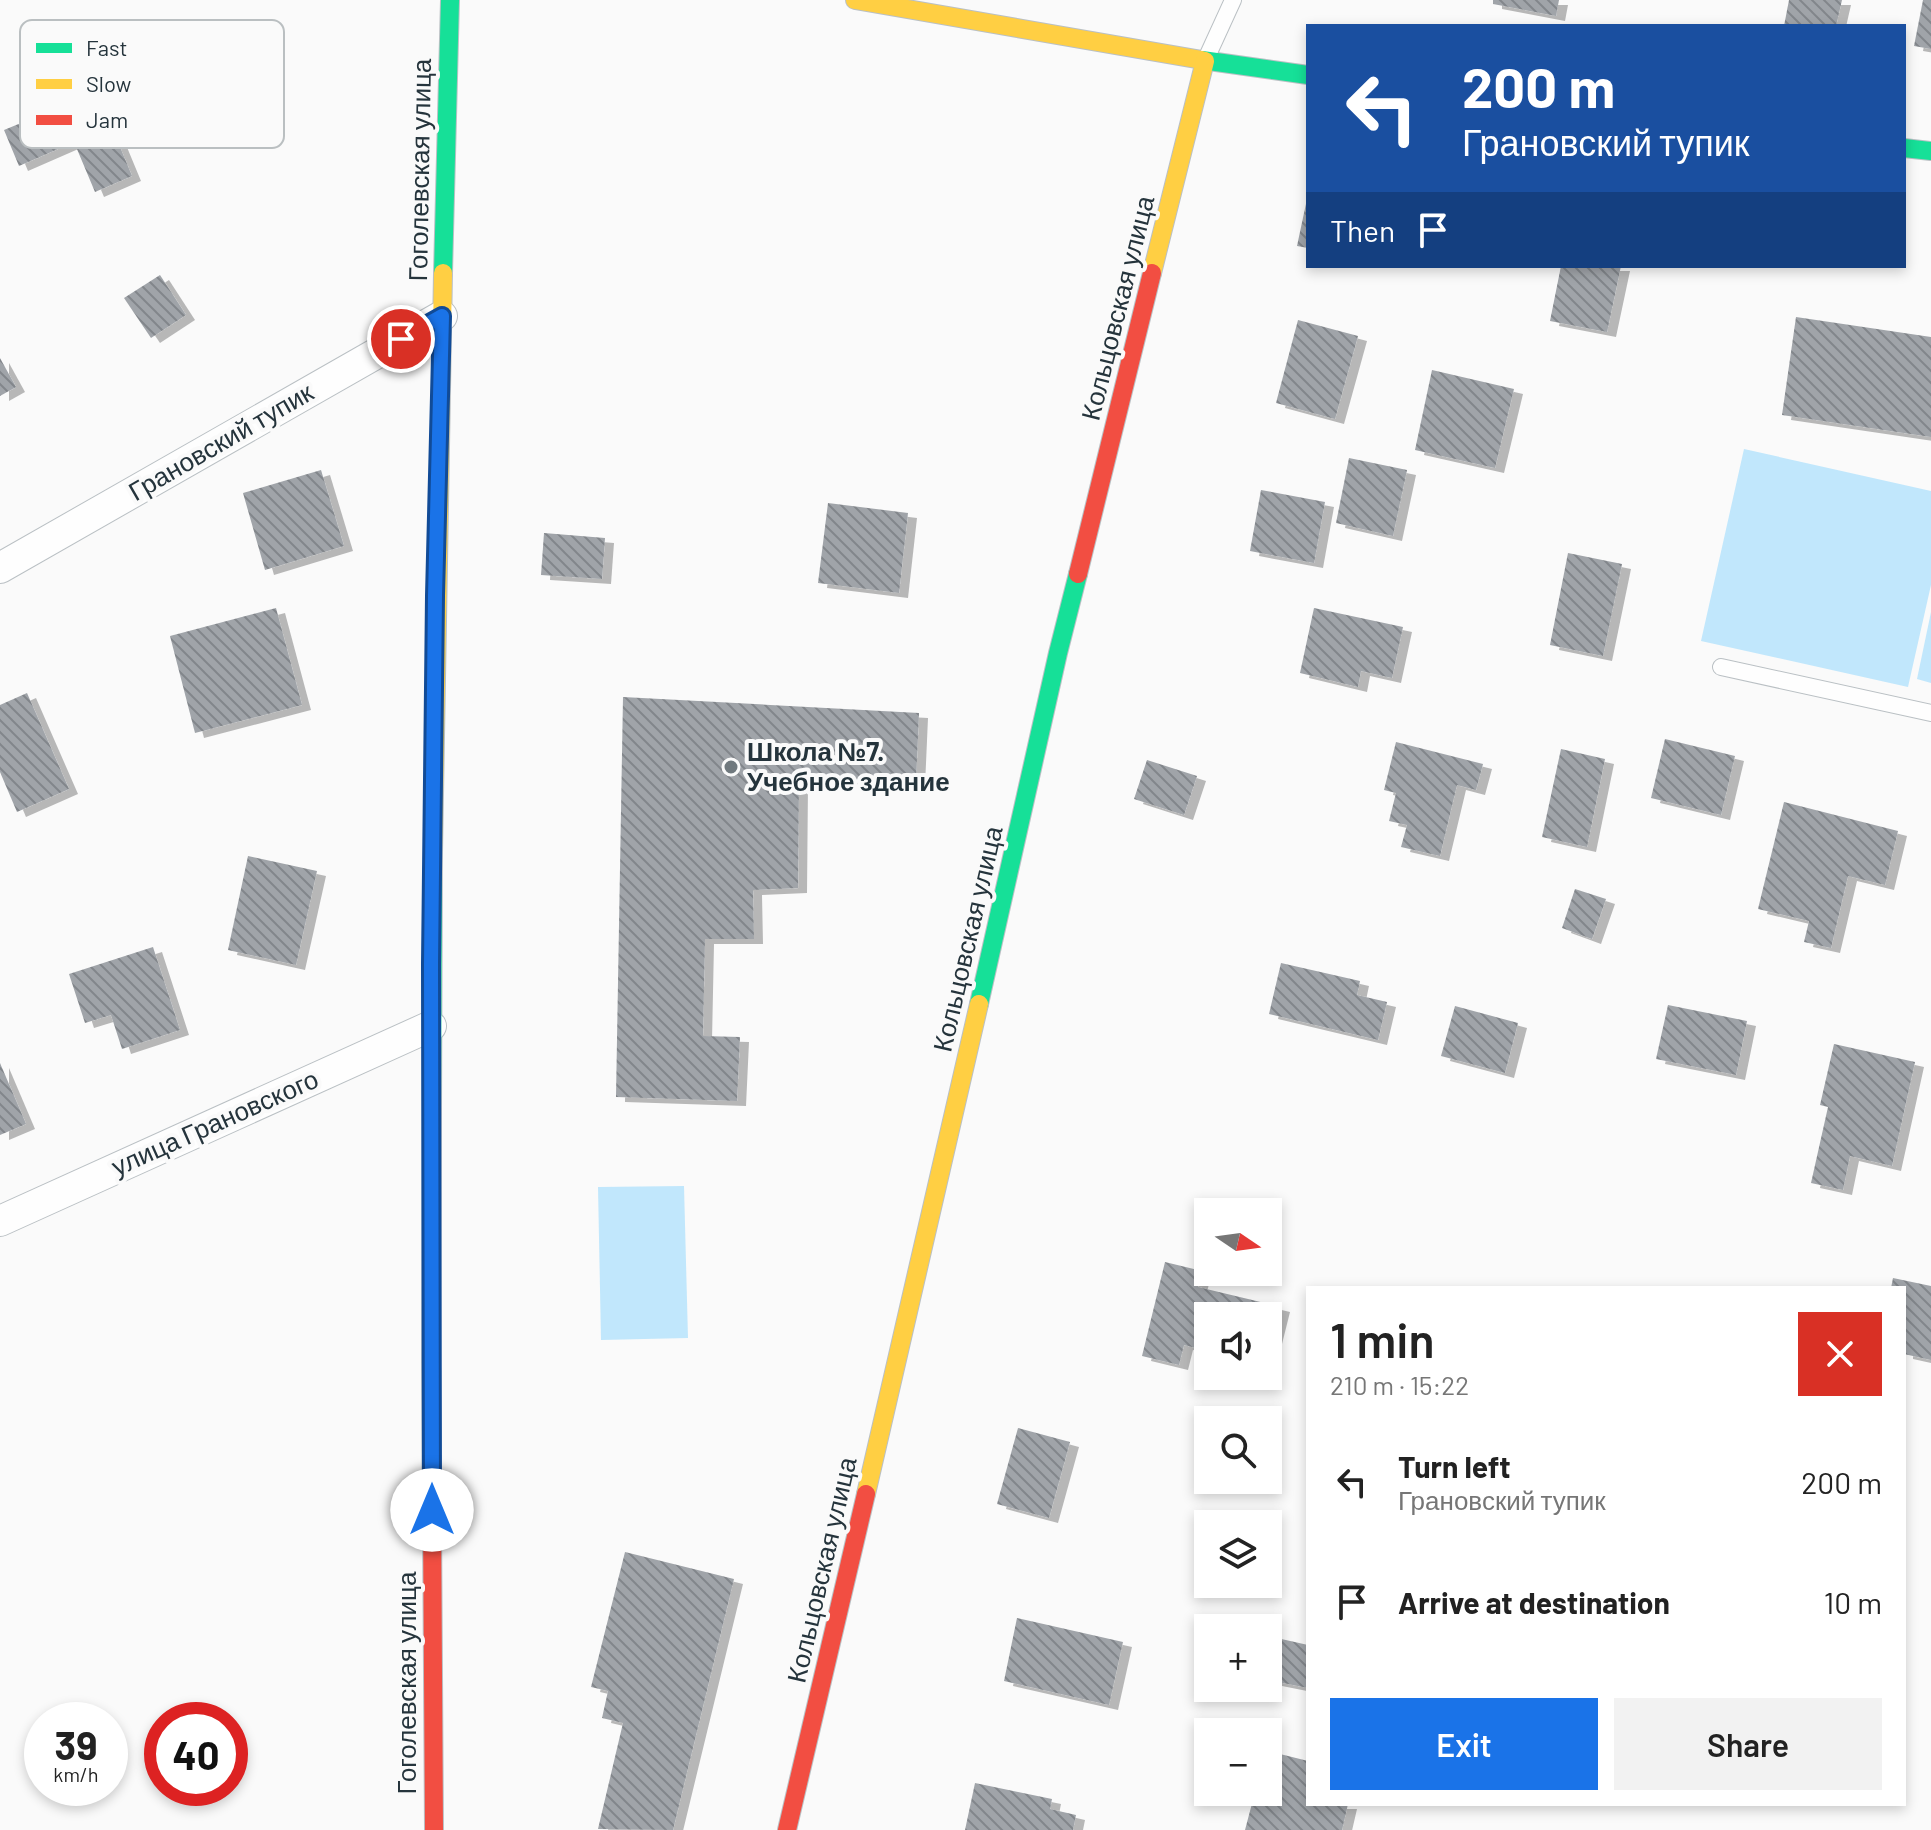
<!DOCTYPE html>
<html lang="en">
<head>
<meta charset="utf-8">
<style>
	body { margin:0; font-family:Barlow,sans-serif; background:#f2f2f2; color:#222; height:100vh; display:flex; flex-direction:column; font-size:30px; white-space:nowrap }
	* { box-sizing:border-box; margin:0 }
	p { font-size:26px; color:#767676 }
	.icon { flex:none; width:44px; height:44px; fill:none; stroke:currentColor; stroke-width:2; stroke-linecap:round; stroke-linejoin:round }
	.map { position:relative; flex:1; overflow:hidden }
	.drawer { position:absolute; left:1306px; top:1286px; width:600px; height:520px; display:flex; flex-direction:column; background:#fff; border-radius:0px; box-shadow:0 4px 12px #0003 }
	.drawer>* { flex:none }
	.hud { position:absolute; left:1306px; top:24px; width:600px; height:244px; border-radius:0px; box-shadow:0 4px 12px #0003; background:#1a4fa0; color:#fff; overflow:hidden }
	.needle { width:52px; rotate:103deg }
	.fabs { position:absolute; left:1194px; top:1198px; display:grid; gap:16px }
	.fabs a { display:grid; place-items:center; width:88px; height:88px; border-radius:0px; background:#fff; box-shadow:0 4px 12px #0003; font-size:40px }
	.speed { position:absolute; left:24px; top:1702px; display:flex; gap:16px; font-size:40px; font-weight:700; text-align:center }
	.speed>* { display:grid; place-content:center; width:104px; height:104px; border-radius:50%; background:#fff; box-shadow:0 4px 12px #0003; line-height:1 }
	.speed small { font-size:20px; font-weight:400 }
	.speed .limit { border:12px solid #d22; background:#fff; color:#111 }
	.pin { position:absolute; display:grid; place-items:center; width:68px; height:68px; color:#fff; margin:-34px; border:4px solid #fff; border-radius:50%; box-shadow:0 2px 8px #0007 }
	.me { position:absolute; width:88px; margin:-44px; rotate:0deg; stroke-linejoin:round; filter:drop-shadow(0 0 6px #0008) }
	.turn { display:flex; align-items:center; gap:28px; height:168px; padding:0 24px; font-size:36px }
	.turn .icon { width:104px; height:104px; stroke-width:2.5 }
	.turn b { display:block; font-size:56px; line-height:68px }
	.then { display:flex; align-items:center; height:76px; padding:0 24px; background:#0003; gap:16px; font-size:30px }
	.round { display:grid; place-items:center; flex:none; width:84px; height:84px; border-radius:0px; background:#f2f2f2 }
	.headline { display:flex; align-items:center; justify-content:space-between; height:136px; padding:0 24px }
	h1 { font-size:48px; font-weight:600; line-height:60px }
	.primary-button { display:flex; gap:16px; margin-top:auto; padding:16px 24px }
	.primary-button a { flex:1; height:92px; border-radius:0px; background:#1a73e8; color:#fff; font-size:32px; font-weight:600; line-height:92px; text-align:center }
	.primary-button a+a { background:#f2f2f2; color:#222 }
	ul { padding:0; list-style:none }
	li { display:flex; align-items:center; gap:24px; height:120px; padding:0 24px }
	li div { flex:1 }
	li b { display:block; font-size:30px }
	li em { font-style:normal }
	.map>svg:first-child { display:block }
</style>
</head>
<body>
<div class="map">
<svg width="1931" height="1830" viewBox="0 0 1931 1830">
	<defs>
		<pattern id="building-back-hatch" width="6" height="6" patternUnits="userSpaceOnUse" patternTransform="scale(2)"><rect width="6" height="6" fill="#a0a4a9"/><path d="M-1 5l2 2M0 0l6 6M5-1l2 2" fill="none" stroke="#82868b"/></pattern>
		<filter id="shadow"><feDropShadow dx="9" dy="5" stdDeviation="0" flood-color="#0004"/></filter>
	</defs>
	<rect width="100%" height="100%" fill="#fafafa"/>
	<!-- green -->
	<g fill="#c1e7fc">
		<path d="M 1744,449 L 1931,491 L 1931,585 L 1908,687 L 1701,641 Z"/>
		<path d="M 1931,612 L 1931,683 L 1917,679 Z"/>
		<path d="M 684,1186 L 688,1338 L 601,1340 L 598,1187 Z"/>
	</g>
	<!-- building -->
	<g fill="url(#building-back-hatch)" filter="url(#shadow)">
		<path d="M 1493,0 L 1559,0 L 1556,16 L 1493,4 Z"/>
		<path d="M 1789,0 L 1842,0 L 1836,26 L 1784,26 Z"/>
		<path d="M 1923,0 L 1931,0 L 1931,49 L 1914,46 Z"/>
		<path d="M 76,41 L 132,176 L 95,192 L 74,142 L 19,166 L 4,130 L 38,116 L 25,85 L 33,82 L 25,63 Z"/>
		<path d="M 1307,199 L 1308,199 L 1308,248 L 1297,246 Z"/>
		<path d="M 1561,266 L 1621,266 L 1607,332 L 1550,321 Z"/>
		<path d="M 160,275 L 186,315 L 151,338 L 124,298 Z"/>
		<path d="M 1796,317 L 1931,337 L 1931,437 L 1782,415 Z"/>
		<path d="M 1298,320 L 1358,336 L 1335,419 L 1276,403 Z"/>
		<path d="M 0,358 L 16,387 L 0,396 Z"/>
		<path d="M 1432,370 L 1514,389 L 1495,468 L 1415,450 Z"/>
		<path d="M 1349,458 L 1407,470 L 1393,536 L 1336,523 Z"/>
		<path d="M 321,470 L 344,546 L 265,570 L 243,493 Z"/>
		<path d="M 1261,490 L 1325,502 L 1314,563 L 1250,551 Z"/>
		<path d="M 828,503 L 908,513 L 899,593 L 818,583 Z"/>
		<path d="M 544,533 L 605,538 L 602,579 L 541,575 Z"/>
		<path d="M 1568,553 L 1622,564 L 1603,656 L 1550,645 Z"/>
		<path d="M 276,608 L 302,705 L 195,733 L 170,636 Z"/>
		<path d="M 1314,608 L 1403,627 L 1392,678 L 1361,671 L 1358,687 L 1300,673 Z"/>
		<path d="M 27,693 L 69,789 L 17,812 L 0,772 L 0,705 Z"/>
		<path d="M 623,697 L 919,713 L 916,781 L 799,779 L 798,888 L 753,890 L 754,939 L 705,939 L 703,1036 L 740,1037 L 737,1101 L 616,1097 Z"/>
		<path d="M 1665,739 L 1735,756 L 1721,815 L 1651,798 Z"/>
		<path d="M 1396,742 L 1483,764 L 1476,790 L 1457,785 L 1440,856 L 1401,847 L 1407,825 L 1389,821 L 1396,793 L 1384,790 Z"/>
		<path d="M 1561,749 L 1605,759 L 1587,847 L 1542,837 Z"/>
		<path d="M 1147,760 L 1197,776 L 1184,815 L 1134,799 Z"/>
		<path d="M 1784,802 L 1898,831 L 1885,885 L 1848,876 L 1831,948 L 1804,942 L 1809,921 L 1758,909 Z"/>
		<path d="M 248,856 L 317,871 L 296,965 L 228,950 Z"/>
		<path d="M 1575,889 L 1606,899 L 1592,939 L 1562,928 Z"/>
		<path d="M 153,947 L 180,1030 L 122,1049 L 111,1015 L 85,1023 L 69,974 Z"/>
		<path d="M 1281,963 L 1360,981 L 1357,995 L 1387,1002 L 1378,1040 L 1269,1014 Z"/>
		<path d="M 1668,1005 L 1747,1021 L 1736,1075 L 1656,1059 Z"/>
		<path d="M 1455,1006 L 1518,1023 L 1505,1073 L 1441,1056 Z"/>
		<path d="M 1834,1044 L 1915,1062 L 1892,1166 L 1850,1156 L 1843,1190 L 1811,1183 L 1828,1107 L 1820,1105 Z"/>
		<path d="M 0,1063 L 26,1124 L 0,1135 Z"/>
		<path d="M 1165,1262 L 1202,1271 L 1198,1287 L 1281,1307 L 1269,1355 L 1268,1316 L 1208,1316 L 1208,1351 L 1184,1345 L 1179,1365 L 1142,1356 Z"/>
		<path d="M 1893,1278 L 1931,1286 L 1931,1360 L 1904,1354 L 1904,1288 L 1891,1288 Z"/>
		<path d="M 1018,1428 L 1070,1442 L 1049,1518 L 997,1504 Z"/>
		<path d="M 625,1552 L 734,1579 L 673,1830 L 598,1829 L 623,1723 L 602,1718 L 608,1691 L 591,1687 Z"/>
		<path d="M 1017,1618 L 1123,1642 L 1109,1705 L 1004,1681 Z"/>
		<path d="M 1268,1636 L 1308,1645 L 1308,1688 L 1268,1680 Z"/>
		<path d="M 1268,1751 L 1308,1761 L 1308,1804 L 1348,1804 L 1342,1830 L 1245,1830 L 1255,1792 L 1268,1792 Z"/>
		<path d="M 975,1783 L 1052,1799 L 1050,1809 L 1076,1815 L 1073,1830 L 965,1830 Z"/>
	</g>
	<g fill="none" stroke-linecap="round" stroke-linejoin="round">
		<!-- lane casing -->
		<g stroke="#bac0c4" stroke-width="18">
			<g id="lane">
				<path d="M 1206,59 L 1233,0"/>
				<path d="M 1721,667 L 1931,713"/>
			</g>
		</g>
		<!-- street casing -->
		<g stroke="#bac0c4" stroke-width="32">
			<g id="street">
				<path d="M 0,568 L 442,316"/>
				<path d="M 0,1221 L 431,1026"/>
			</g>
		</g>
		<!-- fast casing -->
		<g stroke="#bac0c4" stroke-width="20">
			<g id="fast">
				<path d="M 1202,60 L 1308,75"/>
				<path d="M 1904,148 L 1931,151"/>
				<path d="M 443,273 L 450,0"/>
				<path d="M 979,1004 L 1058,653 L 1078,574"/>
				<path d="M 431,1363 L 433,852"/>
			</g>
		</g>
		<!-- slow casing -->
		<g stroke="#bac0c4" stroke-width="20">
			<g id="slow">
				<path d="M 855,0 L 1202,60"/>
				<path d="M 1152,273 L 1205,61"/>
				<path d="M 433,852 L 443,273"/>
				<path d="M 866,1494 L 979,1004"/>
			</g>
		</g>
		<!-- jam casing -->
		<g stroke="#bac0c4" stroke-width="20">
			<g id="jam">
				<path d="M 1078,574 L 1152,273"/>
				<path d="M 431,1363 L 434,1830"/>
				<path d="M 787,1830 L 866,1494"/>
			</g>
		</g>
		<!-- lane -->
		<use href="#lane" stroke="#fefefe" stroke-width="16"/>
		<!-- street -->
		<use href="#street" stroke="#fefefe" stroke-width="30"/>
		<!-- fast -->
		<use href="#fast" stroke="#16e098" stroke-width="18"/>
		<!-- slow -->
		<use href="#slow" stroke="#ffcf43" stroke-width="18"/>
		<!-- jam -->
		<use href="#jam" stroke="#f24e42" stroke-width="18"/>
	</g>
	<g fill="none" stroke-linecap="round" stroke-linejoin="round">
		<!-- route casing -->
		<g stroke="#114b97" stroke-width="20">
			<path id="route" d="M 401,339 L 442,316 L 435,596 L 431,964 L 432,1510"/>
		</g>
		<!-- route -->
		<use href="#route" stroke="#1a73e8" stroke-width="14"/>
	</g>
	<!-- markers -->
	<circle fill="#70797e" stroke="#fafafa" stroke-width="3" cx="731" cy="767" r="8"/>
	<g text-anchor="middle" stroke-width="8" stroke-linejoin="round" paint-order="stroke">
		<!-- street labels -->
		<g font-size="26" fill="#25343c" stroke="#fafafa">
			<text transform="translate(420 170) rotate(-89)" y="9">Гоголевская улица</text>
			<text transform="translate(1118 308) rotate(-76)" y="9">Кольцовская улица</text>
			<text transform="translate(221 442) rotate(-30)" y="9">Грановский тупик</text>
			<text transform="translate(968 939) rotate(-77)" y="9">Кольцовская улица</text>
			<text transform="translate(215 1123) rotate(-24)" y="9">улица Грановского</text>
			<text transform="translate(822 1570) rotate(-77)" y="9">Кольцовская улица</text>
			<text transform="translate(407 1683) rotate(-90)" y="9">Гоголевская улица</text>
		</g>
		<!-- poi labels -->
		<g font-size="26" font-weight="bold" fill="#25343c" stroke="#fafafa" text-anchor="start">
			<text x="747" y="761">Школа №7.<tspan x="747" dy="30">Учебное здание</tspan></text>
		</g>
	</g>
	<!-- legend -->
	<rect x="20" y="20" width="264" height="128" rx="12" fill="#fafafa" stroke="#babfc1" stroke-width="2"/>
	<rect x="36" y="43" width="36" height="10" fill="#16e098"/>
	<rect x="36" y="79" width="36" height="10" fill="#ffcf43"/>
	<rect x="36" y="115" width="36" height="10" fill="#f24e42"/>
	<g font-size="22" fill="#25343c">
		<text x="86" y="56">Fast</text>
		<text x="86" y="92">Slow</text>
		<text x="86" y="128">Jam</text>
	</g>
</svg>
<div class="fabs">
<a><svg class="needle" viewBox="-14 -14 28 28"><path d="M0-13l5 13h-10z" fill="#e53935"/><path d="M0 13l5-13h-10z" fill="#767676"/></svg></a>
<a><svg class="icon" aria-label="sound" viewBox="0 0 24 24"><path d="M4 9h4l5-4v14l-5-4H4zM17 9q2 3 0 6"/></svg></a>
<a><svg class="icon" aria-label="search" viewBox="0 0 24 24"><circle cx="10" cy="10" r="6"/><path d="M15 15l6 6"/></svg></a>
<a><svg class="icon" aria-label="layers" viewBox="0 0 24 24"><path d="M12 4l9 5-9 5-9-5zM3 14l9 5 9-5"/></svg></a>
<a>+</a>
<a>−</a>
</div>
<div class="speed"><div>39<small>km/h</small></div><div class="limit">40</div></div>
<div class="pin" style="left:401px;top:339px;background:#d93025"><svg class="icon" aria-label="arrive" viewBox="0 0 24 24"><path d="M6 21V4h12l-3 4 3 4H6"/></svg></div>
<svg class="me" style="left:432px;top:1510px" viewBox="-20 -20 40 40"><circle r="19" fill="#fff"/><path d="M0-13L10 11 0 6-10 11z" fill="#1a73e8"/></svg>
<div class="hud">
<div class="turn"><svg class="icon" aria-label="left" viewBox="0 0 24 24"><path d="M17 20v-9H6M10 6l-5 5 5 5"/></svg><div><b>200 m</b>Грановский тупик</div></div>
<div class="then">Then<svg class="icon" aria-label="arrive" viewBox="0 0 24 24"><path d="M6 21V4h12l-3 4 3 4H6"/></svg></div>
</div>
<section class="drawer">
<div class="headline"><div><h1>1 min</h1><p>210 m · 15:22</p></div><a class="round" style="background:#d93025;color:#fff"><svg class="icon" aria-label="close" viewBox="0 0 24 24"><path d="M6 6l12 12M18 6L6 18"/></svg></a></div>
<ul>
<li><svg class="icon" aria-label="left" viewBox="0 0 24 24"><path d="M17 20v-9H6M10 6l-5 5 5 5"/></svg><div><b>Turn left</b><p>Грановский тупик</p></div><em>200 m</em></li>
<li><svg class="icon" aria-label="arrive" viewBox="0 0 24 24"><path d="M6 21V4h12l-3 4 3 4H6"/></svg><div><b>Arrive at destination</b></div><em>10 m</em></li>
</ul>
<div class="primary-button"><a>Exit</a><a>Share</a></div>
</section>
</div>
</body>
</html>
